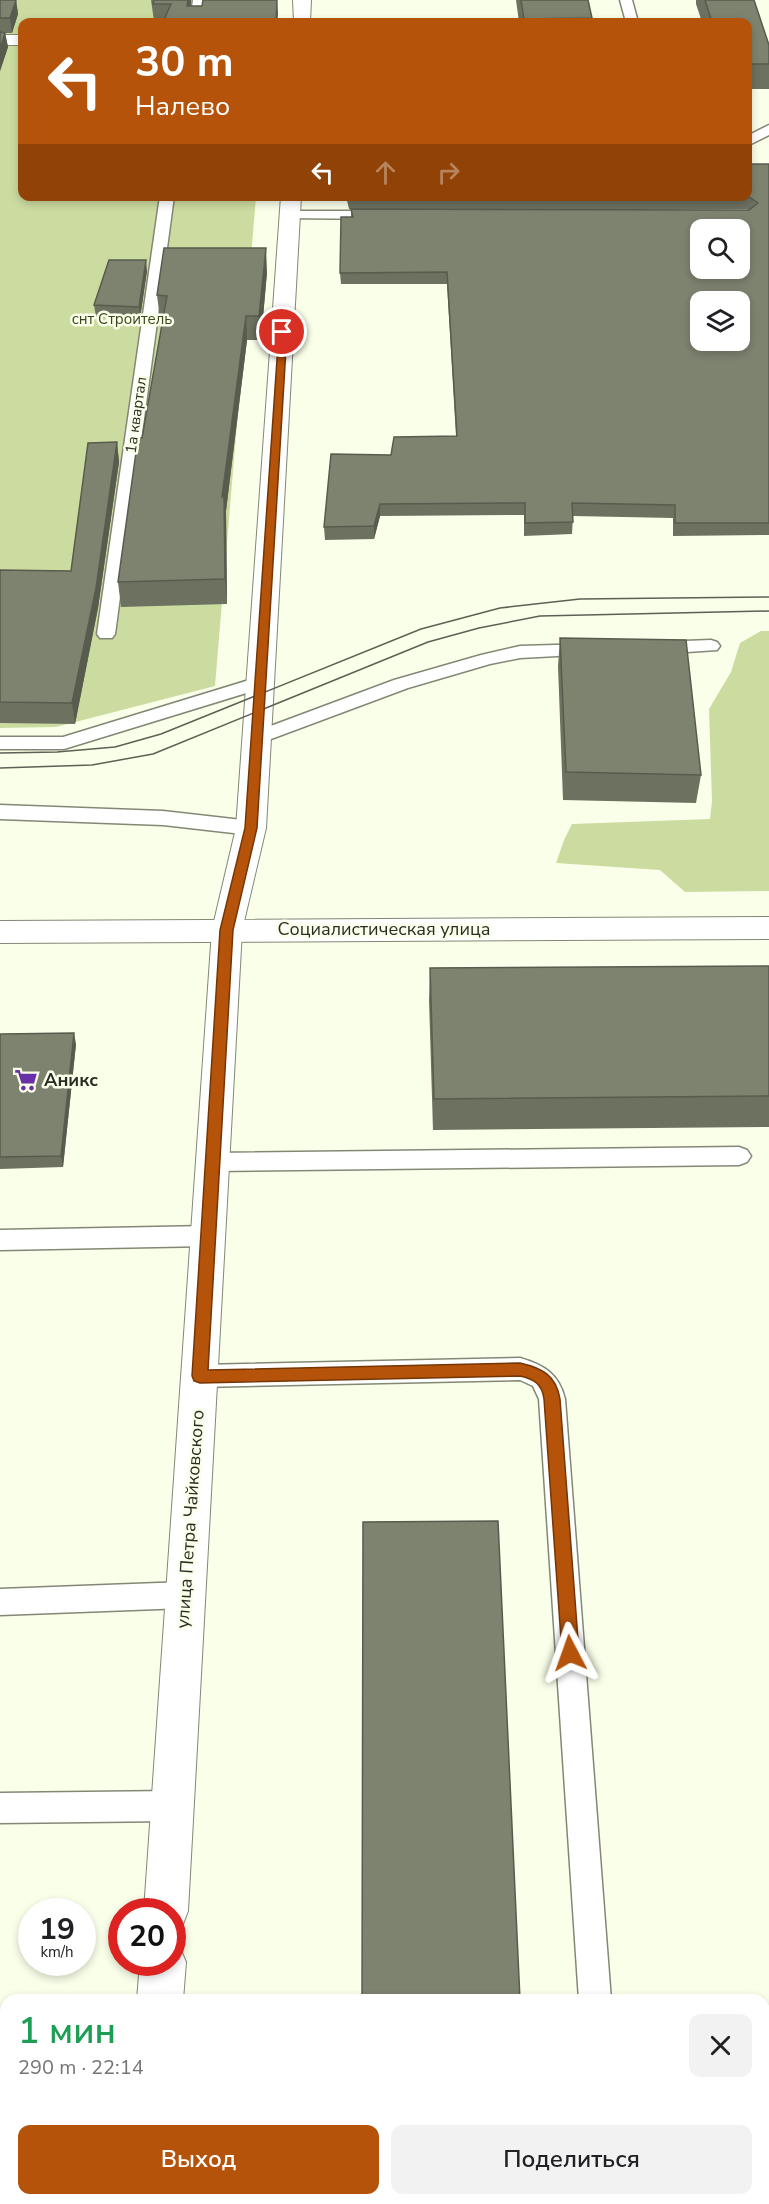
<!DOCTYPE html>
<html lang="ru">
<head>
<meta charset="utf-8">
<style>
	body { margin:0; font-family:"Nunito Sans",sans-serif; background:#f2f2f2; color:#202124; height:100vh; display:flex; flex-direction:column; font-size:22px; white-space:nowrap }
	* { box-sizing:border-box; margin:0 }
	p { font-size:20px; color:#757577 }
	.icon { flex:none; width:33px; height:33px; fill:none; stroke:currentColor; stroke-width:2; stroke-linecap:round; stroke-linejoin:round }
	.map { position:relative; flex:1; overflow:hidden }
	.side { position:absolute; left:0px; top:1994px; width:770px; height:212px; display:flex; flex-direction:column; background:#fff; border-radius:18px 18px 0 0; box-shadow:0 3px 9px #0003 }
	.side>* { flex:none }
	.hud { position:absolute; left:18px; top:18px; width:734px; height:183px; border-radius:12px; box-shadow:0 3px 9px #0003; background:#b45309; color:#fff; overflow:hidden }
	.tools { position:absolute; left:690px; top:219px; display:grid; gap:12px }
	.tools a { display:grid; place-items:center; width:60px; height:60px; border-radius:12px; background:#fff; box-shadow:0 3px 9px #0003; font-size:30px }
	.speed { position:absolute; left:18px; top:1898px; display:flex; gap:12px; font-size:30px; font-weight:700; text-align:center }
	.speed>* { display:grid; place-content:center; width:78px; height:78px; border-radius:50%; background:#fff; box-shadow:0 3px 9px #0003; line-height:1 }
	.speed small { font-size:15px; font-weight:400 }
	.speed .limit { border:9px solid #d22; background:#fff; color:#111 }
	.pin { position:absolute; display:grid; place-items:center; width:51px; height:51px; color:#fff; margin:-26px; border:3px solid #fff; border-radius:50%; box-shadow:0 2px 6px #0007 }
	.me { position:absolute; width:66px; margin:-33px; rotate:356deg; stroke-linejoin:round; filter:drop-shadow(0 0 4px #0008) }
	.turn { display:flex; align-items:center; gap:21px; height:126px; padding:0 18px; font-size:27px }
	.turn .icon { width:78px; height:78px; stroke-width:2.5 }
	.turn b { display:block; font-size:42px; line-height:51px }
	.lanes { display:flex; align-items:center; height:57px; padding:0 18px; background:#0003; justify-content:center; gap:30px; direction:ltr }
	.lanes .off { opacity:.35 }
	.round { display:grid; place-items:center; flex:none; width:63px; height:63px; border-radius:12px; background:#f2f2f2 }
	.headline { display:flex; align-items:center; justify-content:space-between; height:102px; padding:0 18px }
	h1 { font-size:36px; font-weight:600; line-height:45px; color:#1e9e55 }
	.primary-button { display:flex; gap:12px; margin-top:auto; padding:12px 18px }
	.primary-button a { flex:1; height:69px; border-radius:12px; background:#b45309; color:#fff; font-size:24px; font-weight:600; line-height:69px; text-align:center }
	.primary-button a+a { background:#f2f2f2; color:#202124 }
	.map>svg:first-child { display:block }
</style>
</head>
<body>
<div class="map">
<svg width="769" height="2204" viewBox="0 0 769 2204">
	<rect width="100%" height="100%" fill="#f9ffe9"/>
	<!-- green -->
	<g fill="#ccdca0">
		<path d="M 0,0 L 272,0 L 270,22 L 22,22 L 22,196 L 256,197 L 215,686 L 56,727 L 0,728 Z"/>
		<path d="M 761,631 L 769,631 L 769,891 L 685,892 L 660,870 L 556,863 L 564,840 L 572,824 L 710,819 L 712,801 L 709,709 L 731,672 L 740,643 Z"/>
	</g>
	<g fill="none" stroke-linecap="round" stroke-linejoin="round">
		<!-- lane casing -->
		<g stroke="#838875" stroke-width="3">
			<g id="lane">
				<path d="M 193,0 L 205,0 L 202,22 L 190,22 Z"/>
				<path d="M 620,0 L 632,0 L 638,22 L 626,22 Z"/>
				<path d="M 769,125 L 769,135 L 747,146 L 747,136 Z"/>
				<path d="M 160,196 L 174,196 L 115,634 L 112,638 L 100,638 L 97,634 Z"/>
				<path d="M 290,211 L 381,211 L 388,215 L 381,219 L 285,218 L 283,215 Z"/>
				<path d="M 711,640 L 717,642 L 720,646 L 717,650 L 658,654 L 652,652 L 649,648 L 652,644 L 658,642 Z"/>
				<path d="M 589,644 L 595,646 L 598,650 L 595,654 L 520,658 L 490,664 L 408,688 L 263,742 L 256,744 L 249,742 L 247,738 L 249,734 L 394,680 L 481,655 L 520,646 Z"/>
				<path d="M 259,677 L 266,679 L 268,683 L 266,687 L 64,749 L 0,749 L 0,737 L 63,737 Z"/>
				<path d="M 0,805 L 163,811 L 251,821 L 258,823 L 261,828 L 258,833 L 251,835 L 163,825 L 0,819 Z"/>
				<path d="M 739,1147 L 747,1150 L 751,1156 L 747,1162 L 739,1165 L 213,1171 L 205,1169 L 201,1162 L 205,1155 L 213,1153 Z"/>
				<path d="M 208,1226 L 216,1229 L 220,1236 L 216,1243 L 208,1246 L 0,1250 L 0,1230 Z"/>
				<path d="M 520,1358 C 544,1365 559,1374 565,1399 L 611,2000 L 579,2000 L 539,1399 L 533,1386 L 520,1380 L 200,1387 L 191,1384 L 187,1376 L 191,1368 L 200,1365 Z"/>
				<path d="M 185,1582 L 195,1586 L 199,1595 L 195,1604 L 185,1608 L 0,1615 L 0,1589 Z"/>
				<path d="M 172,1791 L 182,1796 L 187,1806 L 182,1816 L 172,1821 L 0,1823 L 0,1793 Z"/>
				<rect x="592" y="2199" width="34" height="5"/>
			</g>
		</g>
		<!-- street casing -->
		<g stroke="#838875" stroke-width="2">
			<g id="street">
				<path d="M 293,0 L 311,0 L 310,22 L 294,22 Z"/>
				<rect x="0" y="35" width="22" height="10"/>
				<path d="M 281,196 L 301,196 L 266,828 L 242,930 L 188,1911 L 182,1927 L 172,1931 L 172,1911 L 144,1911 L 212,930 L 236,828 Z"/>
				<path d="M 172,1943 L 179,1946 L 186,1962 L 183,2000 L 137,2000 L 140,1962 L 172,1962 Z"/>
				<rect x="124" y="2199" width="48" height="5"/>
			</g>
		</g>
		<!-- secondary casing -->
		<g stroke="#838875" stroke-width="2">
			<path id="secondary" d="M 769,917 L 769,939 L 0,943 L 0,921 Z"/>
		</g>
		<!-- lane -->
		<use href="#lane" fill="#fff" fill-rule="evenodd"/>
		<!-- street -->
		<use href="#street" fill="#fff" fill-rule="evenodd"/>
		<!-- secondary -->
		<use href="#secondary" fill="#fff" fill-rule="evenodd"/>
		<!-- tram -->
		<g stroke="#5d6054" stroke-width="1.5">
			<path d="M 0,753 L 57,752 L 115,747 L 161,734 L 421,629 L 500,608 L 580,599 L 769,597"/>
			<path d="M 0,768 L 92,765 L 153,754 L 428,642 L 479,628 L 540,616 L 769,611"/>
		</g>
	</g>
	<!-- wall -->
	<g fill="#6c7160">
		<path d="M 0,0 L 16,0 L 18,14 L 12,33 L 5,33 L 8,47 L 0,71 Z"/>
		<path d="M 151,0 L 191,0 L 191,6 L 278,13 L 277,22 L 163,22 L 163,21 L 154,21 Z"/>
		<path d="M 516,0 L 588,0 L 592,18 L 591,22 L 519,22 Z"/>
		<path d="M 696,0 L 754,0 L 769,45 L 769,89 L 747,89 L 747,22 L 702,22 L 696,4 Z"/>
		<path d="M 769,164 L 769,535 L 673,536 L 673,518 L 573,516 L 572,534 L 524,536 L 524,515 L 380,516 L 374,539 L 325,540 L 324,527 L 391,455 L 456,436 L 447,284 L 341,284 L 340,273 L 351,217 L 351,209 L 748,210 L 747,209 L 349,209 L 346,196 L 747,196 Z"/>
		<path d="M 147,271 L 140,318 L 96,317 L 94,305 Z"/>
		<path d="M 267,272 L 261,340 L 247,340 L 226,511 L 227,604 L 121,607 L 118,582 L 163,319 L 160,319 L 157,295 Z"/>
		<path d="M 117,442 L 119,462 L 98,608 L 75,724 L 0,723 L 0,570 L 71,571 Z"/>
		<path d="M 560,638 L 701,775 L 696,803 L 563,800 L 558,666 Z"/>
		<path d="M 769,966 L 769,1127 L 433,1130 L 429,1000 L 430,968 Z"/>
		<path d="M 0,1034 L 76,1044 L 63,1167 L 0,1169 Z"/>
	</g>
	<!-- shaded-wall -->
	<g fill="#585c4e">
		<path d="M 16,0 L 18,14 L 12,33 L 10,18 Z"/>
		<path d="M 188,0 L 191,0 L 188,22 L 187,6 Z"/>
		<path d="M 277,0 L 278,13 L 277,22 L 276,22 Z"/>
		<path d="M 5,33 L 8,47 L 0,71 L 0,49 Z"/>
		<path d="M 266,248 L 267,272 L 261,340 L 259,316 Z"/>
		<path d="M 146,260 L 147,271 L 140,318 L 139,307 Z"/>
		<path d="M 246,316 L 247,340 L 226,511 L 227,604 L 225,579 L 222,497 Z"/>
		<path d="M 117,442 L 119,462 L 98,608 L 75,724 L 72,703 Z"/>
		<path d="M 380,504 L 380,516 L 374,539 L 374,526 Z"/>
		<path d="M 74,1033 L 76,1044 L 63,1167 L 61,1156 Z"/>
	</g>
	<!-- building -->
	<g fill="#7e8370" stroke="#585c4e" stroke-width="1.5" fill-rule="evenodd">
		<path d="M 0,0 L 16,0 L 10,18 L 0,18 Z"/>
		<path d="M 154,0 L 188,0 L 187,6 L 202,6 L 203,0 L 277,0 L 276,22 L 163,22 L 171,4 L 153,4 Z"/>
		<path d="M 521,0 L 588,0 L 592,18 L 524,19 Z"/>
		<path d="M 705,0 L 754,0 L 769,45 L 769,64 L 747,64 L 747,22 L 712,22 Z"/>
		<path d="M 0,32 L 5,33 L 0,49 Z"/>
		<path d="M 747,164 L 769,164 L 769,523 L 675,523 L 675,505 L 572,503 L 573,522 L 525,523 L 525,503 L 380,504 L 374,526 L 324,527 L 331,454 L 391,455 L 394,437 L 457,436 L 447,272 L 340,273 L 341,217 L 353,217 L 351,209 L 749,210 L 758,203 L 749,197 L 349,196 L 747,196 ZM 700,230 L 740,230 L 740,268 L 700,268 ZM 700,302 L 740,302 L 740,340 L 700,340 Z"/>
		<path d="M 164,248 L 266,248 L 259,316 L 246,316 L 222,497 L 224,497 L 225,579 L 118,582 L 138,438 L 142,438 L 167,296 L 157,295 Z"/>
		<path d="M 109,260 L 146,260 L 139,307 L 94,305 Z"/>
		<path d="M 117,442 L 96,588 L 72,703 L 0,702 L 0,570 L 71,571 L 88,443 Z"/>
		<path d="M 560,638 L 686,640 L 701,775 L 566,772 Z"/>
		<path d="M 769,966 L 769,1096 L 434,1099 L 430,968 Z"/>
		<path d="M 74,1033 L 61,1156 L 0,1157 L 0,1034 Z"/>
		<path d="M 498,1521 L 520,2000 L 362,2000 L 363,1522 Z"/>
		<rect x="361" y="2199" width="168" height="5"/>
	</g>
	<!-- route -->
	<path fill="#b45309" stroke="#753606" stroke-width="1.5" d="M 279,330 L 287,332 L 257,828 L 233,930 L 208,1370 L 520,1363 C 542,1368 556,1375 560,1399 L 579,1653 L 576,1659 L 570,1661 L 564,1659 L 562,1653 L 544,1399 C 542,1384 534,1379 520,1376 L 200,1383 L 194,1381 L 192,1376 L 220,930 L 245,828 Z"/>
	<!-- icons -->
	<defs>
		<g id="supermarket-bare" transform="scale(1.8)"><path d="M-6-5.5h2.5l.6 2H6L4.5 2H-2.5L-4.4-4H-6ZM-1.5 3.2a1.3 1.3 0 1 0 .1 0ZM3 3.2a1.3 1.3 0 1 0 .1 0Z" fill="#6831a8" stroke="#f9ffe9" stroke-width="2.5" paint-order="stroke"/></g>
	</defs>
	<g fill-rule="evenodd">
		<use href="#supermarket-bare" x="26" y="1080"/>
	</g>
	<g text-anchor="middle" stroke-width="5" stroke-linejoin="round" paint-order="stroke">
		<!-- far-park labels -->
		<g font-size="15" fill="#3b441d" stroke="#f9ffe9">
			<text x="122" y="324">снт Строитель</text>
		</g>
		<!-- far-street labels -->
		<g font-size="15" fill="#2a2c24" stroke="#f9ffe9">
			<text transform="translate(136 415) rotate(-82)" y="5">1а квартал</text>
		</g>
		<!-- street labels -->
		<g font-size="18" fill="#2a2c24" stroke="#f9ffe9">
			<text x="384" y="935">Социалистическая улица</text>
			<text transform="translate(190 1519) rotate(-86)" y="6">улица Петра Чайковского</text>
		</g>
		<!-- poi labels -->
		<g font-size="18" font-weight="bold" fill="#2a2c24" stroke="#f9ffe9" text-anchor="start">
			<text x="44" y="1086">Аникс</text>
		</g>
	</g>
</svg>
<div class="tools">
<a><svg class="icon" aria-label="search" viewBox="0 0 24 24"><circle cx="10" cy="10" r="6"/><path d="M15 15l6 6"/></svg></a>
<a><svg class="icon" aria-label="layers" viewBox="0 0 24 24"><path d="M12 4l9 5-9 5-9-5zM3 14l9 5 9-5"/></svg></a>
</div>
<div class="speed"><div>19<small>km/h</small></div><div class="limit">20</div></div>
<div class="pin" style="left:282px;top:332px;background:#d93025"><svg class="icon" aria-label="arrive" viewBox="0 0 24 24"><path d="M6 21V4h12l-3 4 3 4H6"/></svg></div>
<svg class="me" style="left:570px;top:1653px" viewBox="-20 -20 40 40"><path d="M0-17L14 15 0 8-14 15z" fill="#b45309" stroke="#fff" stroke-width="4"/></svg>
<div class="hud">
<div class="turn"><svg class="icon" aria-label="left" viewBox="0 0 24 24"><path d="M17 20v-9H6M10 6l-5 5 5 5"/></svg><div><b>30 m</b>Налево</div></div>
<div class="lanes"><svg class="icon" aria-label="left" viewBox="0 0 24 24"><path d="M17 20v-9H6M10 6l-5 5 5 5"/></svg><svg class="icon off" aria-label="ahead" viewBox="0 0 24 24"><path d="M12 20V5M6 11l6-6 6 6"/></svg><svg class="icon off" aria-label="right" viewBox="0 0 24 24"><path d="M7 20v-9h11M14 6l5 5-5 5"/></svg></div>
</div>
<section class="side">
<div class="headline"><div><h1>1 мин</h1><p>290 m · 22:14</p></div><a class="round"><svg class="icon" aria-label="close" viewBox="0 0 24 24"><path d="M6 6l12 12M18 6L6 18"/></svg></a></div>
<div class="primary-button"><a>Выход</a><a>Поделиться</a></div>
</section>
</div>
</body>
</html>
